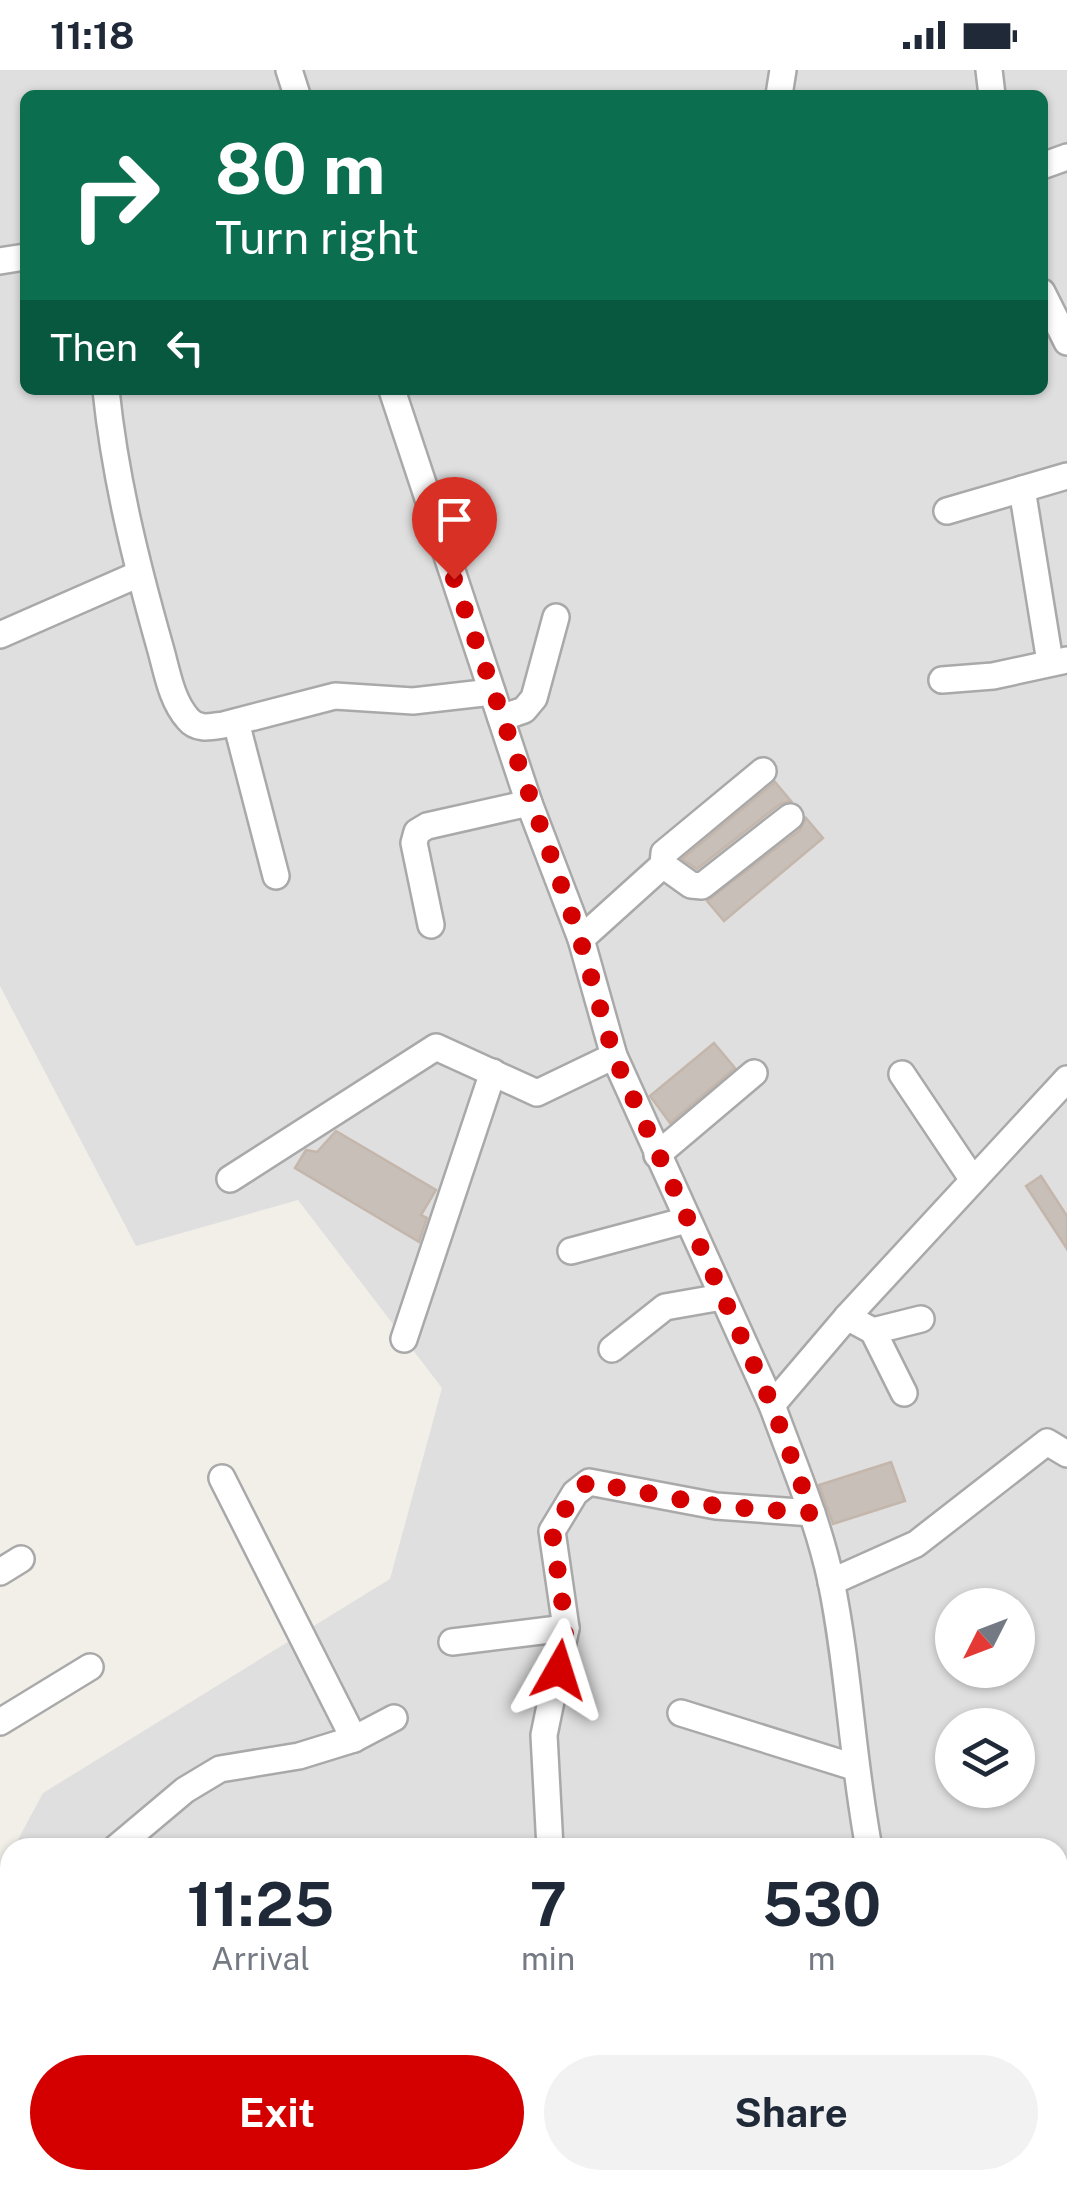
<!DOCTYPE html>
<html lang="en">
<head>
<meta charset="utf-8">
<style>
	body { margin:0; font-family:"Public Sans",sans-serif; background:#f2f2f3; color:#1f2937; height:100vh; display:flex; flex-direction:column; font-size:38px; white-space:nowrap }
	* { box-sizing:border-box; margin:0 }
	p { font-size:32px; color:#747a83 }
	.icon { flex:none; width:55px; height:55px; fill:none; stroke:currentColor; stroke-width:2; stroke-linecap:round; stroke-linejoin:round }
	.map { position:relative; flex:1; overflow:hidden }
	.drawer { position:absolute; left:0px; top:1768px; width:1068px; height:352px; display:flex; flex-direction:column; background:#fff; border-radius:30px 30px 0 0; box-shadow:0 2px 8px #0004 }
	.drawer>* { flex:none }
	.hud { position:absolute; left:20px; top:20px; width:1028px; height:305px; border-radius:15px; box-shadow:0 2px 8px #0004; background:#0b6e4f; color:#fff; overflow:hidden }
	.needle { width:65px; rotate:228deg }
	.controls { position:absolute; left:935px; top:1518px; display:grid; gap:20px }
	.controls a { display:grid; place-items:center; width:100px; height:100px; border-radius:50%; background:#fff; box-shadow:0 2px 8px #0004; font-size:50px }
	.pin { position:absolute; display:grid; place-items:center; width:85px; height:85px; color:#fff; margin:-102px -42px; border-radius:50% 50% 50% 0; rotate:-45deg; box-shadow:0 0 10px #0007 }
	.pin .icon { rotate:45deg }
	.me { position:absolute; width:110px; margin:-55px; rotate:6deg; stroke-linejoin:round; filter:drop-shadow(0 0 8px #0008) }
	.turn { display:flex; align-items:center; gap:35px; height:210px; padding:0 30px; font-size:45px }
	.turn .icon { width:130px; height:130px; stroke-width:2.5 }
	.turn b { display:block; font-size:70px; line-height:85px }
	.then { display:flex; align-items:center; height:95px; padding:0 30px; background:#0003; gap:20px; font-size:38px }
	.eta { display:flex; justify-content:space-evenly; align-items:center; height:170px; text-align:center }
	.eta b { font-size:60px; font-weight:700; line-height:70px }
	.primary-button { display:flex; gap:20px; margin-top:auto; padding:20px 30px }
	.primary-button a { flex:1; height:115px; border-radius:60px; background:#d40000; color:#fff; font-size:40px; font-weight:700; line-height:115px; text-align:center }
	.primary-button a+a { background:#f2f2f3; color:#1f2937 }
	.status { display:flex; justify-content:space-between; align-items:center; height:70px; padding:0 50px; background:#fff; direction:ltr }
	.status svg { height:28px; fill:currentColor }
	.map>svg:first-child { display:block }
</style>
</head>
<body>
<div class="status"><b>11:18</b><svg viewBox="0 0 49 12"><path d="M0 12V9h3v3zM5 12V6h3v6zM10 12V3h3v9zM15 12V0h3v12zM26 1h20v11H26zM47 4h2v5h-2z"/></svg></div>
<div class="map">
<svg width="1067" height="2118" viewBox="0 0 1067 2118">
	<rect width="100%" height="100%" fill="#f2efe9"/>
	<!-- residential -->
	<path fill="#e0dfdf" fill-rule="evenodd" d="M 0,0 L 1067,0 L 1067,2118 L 0,2118 L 0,1803 L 10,1785 L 10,2110 L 1058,2110 L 1058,1778 L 14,1777 L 43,1723 L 390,1509 L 442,1318 L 298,1130 L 136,1176 L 0,916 ZM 25,25 L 1042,25 L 1042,320 L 25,320 ZM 952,1535 L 1018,1535 L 1018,1600 L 952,1600 ZM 952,1655 L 1018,1655 L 1018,1720 L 952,1720 Z"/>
	<!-- building -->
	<g fill="#c7bfb8" stroke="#c4b6ab" stroke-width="2.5">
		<path d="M 775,712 L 791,731 L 780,734 L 697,799 L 682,789 Z"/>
		<path d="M 806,748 L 823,768 L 724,851 L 707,831 L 800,760 Z"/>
		<path d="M 714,973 L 735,998 L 670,1053 L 650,1026 Z"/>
		<path d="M 336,1061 L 436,1120 L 421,1145 L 427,1148 L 419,1172 L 295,1098 L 306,1080 L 317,1082 Z"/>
		<path d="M 1041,1106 L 1067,1146 L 1067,1179 L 1026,1116 Z"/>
		<path d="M 891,1392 L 905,1431 L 833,1454 L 819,1415 Z"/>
	</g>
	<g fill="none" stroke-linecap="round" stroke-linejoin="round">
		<!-- minor casing -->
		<g stroke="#a9a9a9" stroke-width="30">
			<g id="minor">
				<path d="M 289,0 L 297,25"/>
				<path d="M 989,0 L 992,25"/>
				<path d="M 779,25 L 783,0"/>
				<path d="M 1042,96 L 1067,87"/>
				<path d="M 0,191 L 25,187"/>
				<path d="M 1042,222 L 1067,272"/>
				<path d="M 106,320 C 115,408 136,492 160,577 C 167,601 171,630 188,649 C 197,660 210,657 223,655 L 335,626 L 413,631 L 492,622"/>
				<path d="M 392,320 L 529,733 L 581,869 L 614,986 L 772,1335 L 847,1247 L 1067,1009"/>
				<path d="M 1022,419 L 1050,592"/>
				<path d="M 947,441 L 1067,406"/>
				<path d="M 0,565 L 139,504"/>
				<path d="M 942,610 L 993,606 L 1067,590"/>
				<path d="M 501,648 L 524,640 L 534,628 L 556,547"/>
				<path d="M 236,652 L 276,806"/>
				<path d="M 663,795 L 691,815 L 702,816 L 790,747"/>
				<path d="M 431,855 L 414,773 L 417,762 L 427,756 L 529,733"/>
				<path d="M 581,869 L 663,795 L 664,783 L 763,701"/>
				<path d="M 902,1004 L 973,1110"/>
				<path d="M 657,1085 L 754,1003"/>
				<path d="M 230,1109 L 436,977 L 537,1023 L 614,986"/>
				<path d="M 571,1181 L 687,1150"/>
				<path d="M 847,1247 L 873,1261 L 921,1249"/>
				<path d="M 873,1261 L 904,1323"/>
				<path d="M 404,1269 L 493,1002"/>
				<path d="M 612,1279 L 665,1237 L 722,1227"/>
				<path d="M 772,1335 C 793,1393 818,1450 831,1511 C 849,1598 852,1689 869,1778"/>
				<path d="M 222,1408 L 354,1669"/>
				<path d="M 0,1502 L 21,1489"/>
				<path d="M 831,1512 L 916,1474 L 1047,1372 L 1067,1384"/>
				<path d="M 566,1558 L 552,1461 L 575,1423 L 589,1412 L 716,1436 L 812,1443"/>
				<path d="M 452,1572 L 566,1558 L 544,1665 L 550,1778"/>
				<path d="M 681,1643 L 854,1697"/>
				<path d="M 0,1652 L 90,1597"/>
				<path d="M 116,1778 L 185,1720 L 220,1699 L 299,1686 L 354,1669 L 394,1648"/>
				<path d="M 0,1849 L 10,1872"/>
				<path d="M 98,2110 L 102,2118"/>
				<path d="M 651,2110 L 655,2118"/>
				<path d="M 196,2118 L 201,2110"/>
				<path d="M 869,2118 L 961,2111 L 1067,2112"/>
			</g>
		</g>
		<!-- minor -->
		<use href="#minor" stroke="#fff" stroke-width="25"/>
	</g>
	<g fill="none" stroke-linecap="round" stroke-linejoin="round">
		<!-- route -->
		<path stroke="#d40000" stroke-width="18" stroke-dasharray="0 32.4" d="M 454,509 L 580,869 L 614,986 L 772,1335 L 812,1443 L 716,1436 L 588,1412 L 575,1423 L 552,1461 L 566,1558 L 559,1600"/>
	</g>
</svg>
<div class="controls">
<a><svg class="needle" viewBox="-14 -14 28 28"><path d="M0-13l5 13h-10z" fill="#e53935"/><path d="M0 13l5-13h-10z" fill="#747a83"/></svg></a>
<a><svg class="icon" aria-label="layers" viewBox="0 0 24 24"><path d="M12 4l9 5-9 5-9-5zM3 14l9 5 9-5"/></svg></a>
</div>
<div class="pin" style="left:454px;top:509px;background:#d93025"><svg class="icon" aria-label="arrive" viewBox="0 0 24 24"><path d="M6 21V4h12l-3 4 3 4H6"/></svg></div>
<svg class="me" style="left:559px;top:1600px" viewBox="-20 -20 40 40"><path d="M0-17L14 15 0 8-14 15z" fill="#d40000" stroke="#fff" stroke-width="4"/></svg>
<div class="hud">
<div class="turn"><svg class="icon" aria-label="right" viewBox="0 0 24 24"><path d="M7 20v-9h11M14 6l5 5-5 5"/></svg><div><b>80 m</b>Turn right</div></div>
<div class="then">Then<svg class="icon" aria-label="left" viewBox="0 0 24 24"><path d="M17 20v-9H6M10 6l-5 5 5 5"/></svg></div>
</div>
<section class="drawer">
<div class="eta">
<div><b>11:25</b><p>Arrival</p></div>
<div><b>7</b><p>min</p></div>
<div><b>530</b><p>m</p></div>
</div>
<div class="primary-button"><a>Exit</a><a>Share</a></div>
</section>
</div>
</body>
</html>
